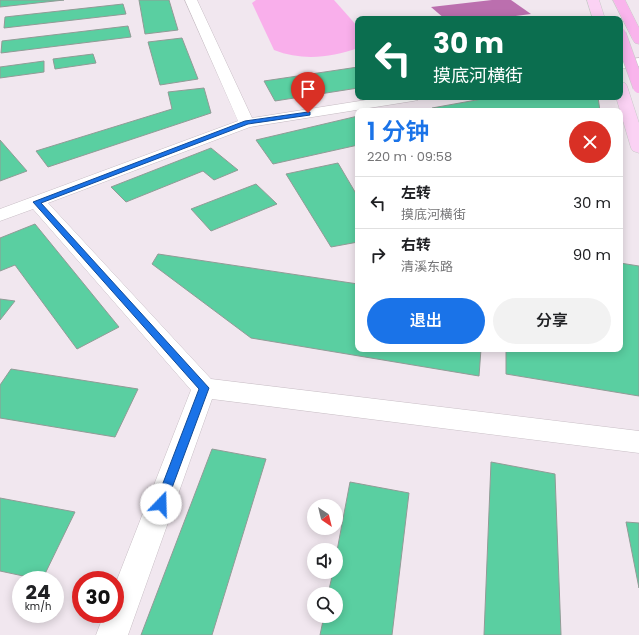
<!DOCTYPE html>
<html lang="zh">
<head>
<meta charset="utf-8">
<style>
	body { margin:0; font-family:Poppins,"Noto Sans SC",sans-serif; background:#f2f2f2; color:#202124; height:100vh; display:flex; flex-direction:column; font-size:15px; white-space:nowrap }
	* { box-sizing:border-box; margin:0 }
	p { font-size:13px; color:#757577 }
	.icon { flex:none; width:22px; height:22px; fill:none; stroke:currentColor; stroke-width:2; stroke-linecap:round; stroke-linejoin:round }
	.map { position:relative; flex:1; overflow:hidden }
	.side { position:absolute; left:355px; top:108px; width:268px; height:244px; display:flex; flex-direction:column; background:#fff; border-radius:8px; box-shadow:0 2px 10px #0003 }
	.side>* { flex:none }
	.guide { position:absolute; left:355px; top:16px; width:268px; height:84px; border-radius:8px; box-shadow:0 2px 10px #0003; background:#0b6e4f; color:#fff; overflow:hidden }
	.needle { width:26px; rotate:145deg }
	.controls { position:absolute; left:307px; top:499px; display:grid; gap:8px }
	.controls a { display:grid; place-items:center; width:36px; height:36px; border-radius:50%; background:#fff; box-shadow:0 2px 10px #0003; font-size:20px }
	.speed { position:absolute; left:12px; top:571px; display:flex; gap:8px; font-size:20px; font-weight:700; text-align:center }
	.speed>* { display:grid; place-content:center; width:52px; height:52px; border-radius:50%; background:#fff; box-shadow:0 2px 10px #0003; line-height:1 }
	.speed small { font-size:10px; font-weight:400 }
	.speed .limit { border:6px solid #d22; background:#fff; color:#111 }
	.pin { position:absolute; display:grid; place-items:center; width:34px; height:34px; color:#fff; margin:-41px -17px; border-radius:50% 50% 50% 0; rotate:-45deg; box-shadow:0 0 4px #0007 }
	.pin .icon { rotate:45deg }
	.me { position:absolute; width:44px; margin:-22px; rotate:21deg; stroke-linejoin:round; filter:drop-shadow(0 0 3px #0008) }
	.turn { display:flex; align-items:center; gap:14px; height:84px; padding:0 12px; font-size:18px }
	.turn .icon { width:52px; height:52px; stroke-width:2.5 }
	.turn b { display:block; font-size:28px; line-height:34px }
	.round { display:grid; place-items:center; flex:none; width:42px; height:42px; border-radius:21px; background:#f2f2f2 }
	.headline { display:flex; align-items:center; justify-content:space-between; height:68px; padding:0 12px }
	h1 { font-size:24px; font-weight:600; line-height:30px; color:#1a73e8 }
	.primary-button { display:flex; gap:8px; margin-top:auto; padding:8px 12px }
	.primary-button a { flex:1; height:46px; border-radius:24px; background:#1a73e8; color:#fff; font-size:16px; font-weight:600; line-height:46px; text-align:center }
	.primary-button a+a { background:#f2f2f2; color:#202124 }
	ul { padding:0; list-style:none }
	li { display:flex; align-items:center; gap:12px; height:52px; padding:0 12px; border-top:1px solid #e0e0e0 }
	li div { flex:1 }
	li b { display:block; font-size:15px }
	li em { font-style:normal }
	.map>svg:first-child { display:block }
</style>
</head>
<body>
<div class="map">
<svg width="639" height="635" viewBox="0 0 639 635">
	<rect width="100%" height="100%" fill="#f1e7ef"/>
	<!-- green -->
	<path fill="#f9afeb" d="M 256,0 L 334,0 L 358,27 L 358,48 C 330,58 302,61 274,50 L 252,3 Z"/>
	<!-- water -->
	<path fill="#bb6fae" d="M 492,0 L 511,0 L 531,14 L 491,19 L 445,19 L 431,7 Z"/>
	<!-- building -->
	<g fill="#5acfa1" stroke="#919b96">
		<path d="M 0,0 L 64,0 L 0,7 Z"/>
		<path d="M 139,0 L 169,0 L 178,30 L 145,34 Z"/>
		<path d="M 123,4 L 126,14 L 4,28 L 5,17 Z"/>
		<path d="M 128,26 L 131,37 L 1,53 L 2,41 Z"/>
		<path d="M 182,38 L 198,79 L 160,85 L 148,42 Z"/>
		<path d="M 93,54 L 96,63 L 55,69 L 53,59 Z"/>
		<path d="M 44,61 L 44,72 L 0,78 L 0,67 Z"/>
		<path d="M 358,67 L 358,88 L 275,101 L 264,81 Z"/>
		<path d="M 204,88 L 211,113 L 48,167 L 36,151 L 172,109 L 168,92 Z"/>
		<path d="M 493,97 L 598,97 L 600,111 L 435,111 L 432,108 Z"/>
		<path d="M 358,116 L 358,145 L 273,164 L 256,140 Z"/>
		<path d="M 0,140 L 27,171 L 0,181 Z"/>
		<path d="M 211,148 L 238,170 L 214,180 L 203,171 L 126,202 L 111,187 Z"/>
		<path d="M 338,163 L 358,197 L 358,242 L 331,247 L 286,174 Z"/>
		<path d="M 256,184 L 277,204 L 211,231 L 191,209 Z"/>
		<path d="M 35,224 L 119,327 L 77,349 L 15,265 L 0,271 L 0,238 Z"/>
		<path d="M 158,254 L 358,284 L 358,349 L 481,349 L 479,376 L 251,338 L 152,264 Z"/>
		<path d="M 620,263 L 639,266 L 639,396 L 506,374 L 506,349 L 620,349 Z"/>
		<path d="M 0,299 L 15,301 L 0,320 Z"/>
		<path d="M 11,369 L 138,389 L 115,437 L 0,418 L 0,385 Z"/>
		<path d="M 212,449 L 266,459 L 212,635 L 141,635 Z"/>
		<path d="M 491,462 L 555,474 L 561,635 L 484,635 Z"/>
		<path d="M 350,482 L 409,493 L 392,635 L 320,635 L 324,616 L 336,616 L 336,594 L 328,594 L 333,572 L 336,572 L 336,556 Z"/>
		<path d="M 0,498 L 75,512 L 42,580 L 0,571 Z"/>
		<path d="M 626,522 L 639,523 L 639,588 Z"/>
	</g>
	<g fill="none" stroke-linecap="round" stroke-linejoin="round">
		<!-- minor casing -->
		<g stroke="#c8bec5" stroke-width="1">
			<g id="minor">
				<path d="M 185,0 L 197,0 L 252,118 L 385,97 L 420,97 L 418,100 L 413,101 L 250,127 L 48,203 L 211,379 L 639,431 L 639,453 L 212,399 L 128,635 L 96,635 L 104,614 L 115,614 L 115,585 L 191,390 L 33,209 L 0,221 L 0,209 L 238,121 Z"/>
				<path d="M 639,58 L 639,66 L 620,69 L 620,61 Z"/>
			</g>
		</g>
		<!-- major casing -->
		<g stroke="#cac9ca" stroke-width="1">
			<g id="major">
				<path d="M 587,0 L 599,0 L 605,19 L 593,19 Z"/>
				<path d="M 620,82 L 625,83 L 627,86 L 639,123 L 639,153 L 633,151 L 631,148 L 616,97 L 620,97 Z"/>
			</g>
		</g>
		<!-- highway casing -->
		<g stroke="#cac9ca" stroke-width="1">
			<path id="highway" d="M 613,0 L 625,0 L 639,28 L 639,44 L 635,43 L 633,40 Z"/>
		</g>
		<!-- minor -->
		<use href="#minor" fill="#fff" fill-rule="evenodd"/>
		<!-- major -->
		<use href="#major" fill="#fbd2f4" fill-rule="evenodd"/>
		<!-- highway -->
		<use href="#highway" fill="#f9b4ec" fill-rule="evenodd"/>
		<!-- highway-bridge casing -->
		<g stroke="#cac9ca" stroke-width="13" stroke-linecap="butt">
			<path id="highway-bridge" d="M 620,34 L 639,87"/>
		</g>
		<!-- highway-bridge -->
		<use href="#highway-bridge" stroke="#f9b4ec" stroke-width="12"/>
	</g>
	<!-- route -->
	<path fill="#1a73e8" stroke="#114b97" d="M 308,112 L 310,112 L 310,115 L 248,124 L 41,203 L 209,388 L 166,504 L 165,508 L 161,510 L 156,508 L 155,504 L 199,389 L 33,202 L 245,121 Z"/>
</svg>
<div class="controls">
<a><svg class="needle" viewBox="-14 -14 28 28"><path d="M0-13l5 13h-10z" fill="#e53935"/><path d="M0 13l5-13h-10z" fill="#757577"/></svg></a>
<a><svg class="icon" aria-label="sound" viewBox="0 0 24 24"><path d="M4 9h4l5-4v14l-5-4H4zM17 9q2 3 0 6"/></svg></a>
<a><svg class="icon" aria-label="search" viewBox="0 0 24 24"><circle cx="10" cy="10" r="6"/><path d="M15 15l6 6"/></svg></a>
</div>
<div class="speed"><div>24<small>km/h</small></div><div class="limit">30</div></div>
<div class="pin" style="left:308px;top:113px;background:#d93025"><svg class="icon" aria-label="arrive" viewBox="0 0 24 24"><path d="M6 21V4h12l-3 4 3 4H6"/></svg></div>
<svg class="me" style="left:161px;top:504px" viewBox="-20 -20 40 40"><circle r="19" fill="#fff"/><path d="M0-13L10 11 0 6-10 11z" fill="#1a73e8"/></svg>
<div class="guide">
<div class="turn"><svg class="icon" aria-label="left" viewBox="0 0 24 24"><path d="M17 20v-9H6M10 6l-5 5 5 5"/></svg><div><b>30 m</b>摸底河横街</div></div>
</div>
<section class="side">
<div class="headline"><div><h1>1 分钟</h1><p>220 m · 09:58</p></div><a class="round" style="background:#d93025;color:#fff"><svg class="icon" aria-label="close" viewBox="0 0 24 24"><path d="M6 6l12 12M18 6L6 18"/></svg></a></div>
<ul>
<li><svg class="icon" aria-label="left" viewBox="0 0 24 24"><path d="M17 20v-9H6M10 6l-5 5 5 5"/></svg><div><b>左转</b><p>摸底河横街</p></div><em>30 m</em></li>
<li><svg class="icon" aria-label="right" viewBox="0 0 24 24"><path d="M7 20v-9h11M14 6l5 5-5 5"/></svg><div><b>右转</b><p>清溪东路</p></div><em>90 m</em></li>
</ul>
<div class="primary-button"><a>退出</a><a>分享</a></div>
</section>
</div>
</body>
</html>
